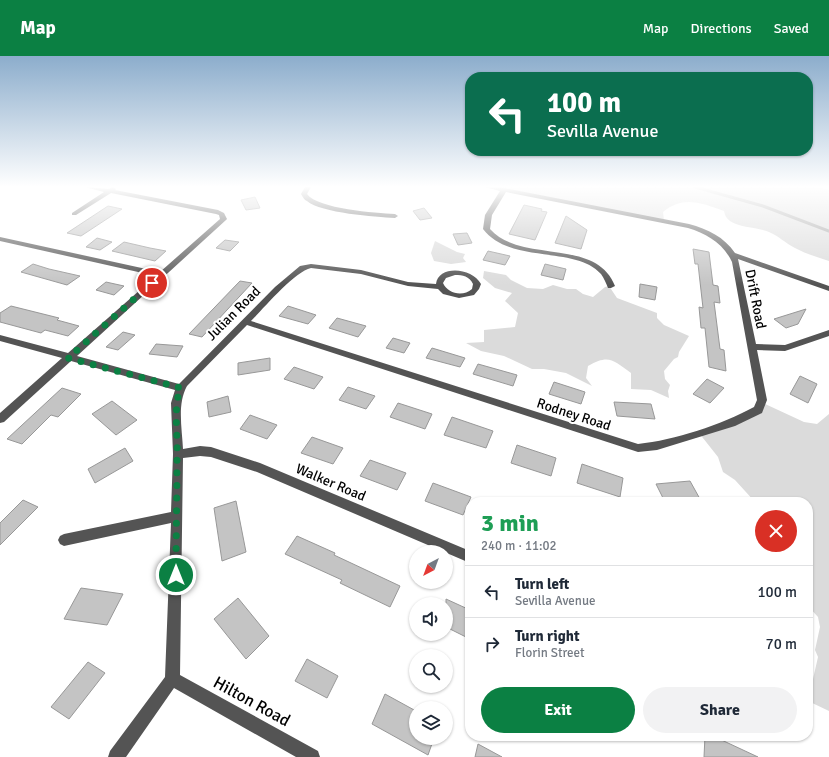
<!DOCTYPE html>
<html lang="en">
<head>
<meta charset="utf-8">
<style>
	body { margin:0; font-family:Signika,sans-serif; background:#f2f2f3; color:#1f2937; height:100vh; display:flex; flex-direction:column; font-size:15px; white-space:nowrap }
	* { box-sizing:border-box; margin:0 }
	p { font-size:13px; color:#747a83 }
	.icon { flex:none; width:22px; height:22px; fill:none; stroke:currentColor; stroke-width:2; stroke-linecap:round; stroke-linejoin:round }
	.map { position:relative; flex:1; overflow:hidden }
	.details { position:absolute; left:465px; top:441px; width:348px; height:244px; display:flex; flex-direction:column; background:#fff; border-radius:16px; box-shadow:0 1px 3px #0004 }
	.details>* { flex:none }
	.hud { position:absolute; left:465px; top:16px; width:348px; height:84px; border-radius:16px; box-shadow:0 1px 3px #0004; background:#0b6e4f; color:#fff; overflow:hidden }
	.needle { width:26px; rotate:221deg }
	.fabs { position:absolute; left:409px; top:489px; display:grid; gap:8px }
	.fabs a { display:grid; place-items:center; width:44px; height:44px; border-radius:50%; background:#fff; box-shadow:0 1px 3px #0004; font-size:20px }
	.pin { position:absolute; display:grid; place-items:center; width:34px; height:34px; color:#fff; margin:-17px; border:2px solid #fff; border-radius:50%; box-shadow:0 1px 4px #0007 }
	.me { position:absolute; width:44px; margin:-22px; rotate:0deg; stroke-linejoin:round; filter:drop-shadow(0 0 3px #0008) }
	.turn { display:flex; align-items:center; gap:14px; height:84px; padding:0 16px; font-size:18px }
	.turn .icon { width:52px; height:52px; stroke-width:2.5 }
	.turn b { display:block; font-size:28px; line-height:34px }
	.round { display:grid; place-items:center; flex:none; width:42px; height:42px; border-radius:21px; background:#f2f2f3 }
	.summary { display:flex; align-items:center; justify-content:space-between; height:68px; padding:0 16px }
	h1 { font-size:24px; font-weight:700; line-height:30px; color:#1e9e55 }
	.button { display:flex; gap:8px; margin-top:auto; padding:8px 16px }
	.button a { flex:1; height:46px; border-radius:24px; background:#0b8043; color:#fff; font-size:16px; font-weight:700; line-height:46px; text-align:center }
	.button a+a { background:#f2f2f3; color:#1f2937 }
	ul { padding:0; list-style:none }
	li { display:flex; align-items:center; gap:12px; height:52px; padding:0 16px; border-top:1px solid #e0e1e3 }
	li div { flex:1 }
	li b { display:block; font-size:15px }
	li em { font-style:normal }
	header { display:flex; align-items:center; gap:24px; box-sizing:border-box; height:56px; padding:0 20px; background:#0b8043; color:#fff }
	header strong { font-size:19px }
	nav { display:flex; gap:22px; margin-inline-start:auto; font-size:14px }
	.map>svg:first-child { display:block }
</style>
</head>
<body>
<header>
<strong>Map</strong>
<nav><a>Map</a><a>Directions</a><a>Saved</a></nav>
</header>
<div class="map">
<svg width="829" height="701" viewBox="0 0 829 701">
	<rect width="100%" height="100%" fill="#fff"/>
	<!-- green -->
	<g fill="#dbdbdb">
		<path d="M 492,131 L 818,131 L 829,134 L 829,205 C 817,201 806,198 795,192 C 785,187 779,180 769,176 C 757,171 740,172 730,165 C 726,162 725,159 724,155 C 702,147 683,139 663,156 L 664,164 Z"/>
		<path d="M 435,185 L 457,196 L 465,198 L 463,202 L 466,206 L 451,208 L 434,205 L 431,197 Z"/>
		<path d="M 484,215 L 506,219 L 511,224 L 527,232 L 543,233 L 553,229 L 567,233 L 576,233 L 583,238 L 593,241 L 605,231 L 609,230 L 617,242 L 657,257 L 657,262 L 664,269 L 689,280 L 679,296 L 678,301 L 674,303 L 664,315 L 665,323 L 670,329 L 668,335 L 669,342 L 651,334 L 631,333 L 631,317 C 613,304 609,298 588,310 L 586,322 L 592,330 L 566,317 L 544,313 L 532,313 L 504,300 L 481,295 L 466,287 L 484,286 L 484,274 L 515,271 L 518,257 L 505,245 L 512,237 L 495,232 L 483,222 Z"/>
		<path d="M 763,347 L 804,366 L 817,368 L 829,358 L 829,655 L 808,645 L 818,601 L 815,594 L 820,571 L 818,561 L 808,550 L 808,446 L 755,446 L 735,424 L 723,416 L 718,401 L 699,377 L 754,358 Z"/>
	</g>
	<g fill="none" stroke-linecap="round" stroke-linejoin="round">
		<!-- stream -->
		<path stroke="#a2a2a2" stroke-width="3" d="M 695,131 L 763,150 L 829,175"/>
	</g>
	<!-- building -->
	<g fill="#c4c4c4" stroke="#989898">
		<path d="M 255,141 L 260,152 L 246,154 L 241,144 Z"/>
		<path d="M 524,149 L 542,153 L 541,155 L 547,156 L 535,184 L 509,178 Z"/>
		<path d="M 108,150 L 122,153 L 81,180 L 67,177 Z"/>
		<path d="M 424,152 L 432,162 L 420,164 L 413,155 Z"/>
		<path d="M 566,160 L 587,174 L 581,193 L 555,187 Z"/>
		<path d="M 467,177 L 472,187 L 458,189 L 453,178 Z"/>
		<path d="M 97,182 L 112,186 L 100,194 L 86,191 Z"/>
		<path d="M 225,184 L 239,186 L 230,195 L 216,192 Z"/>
		<path d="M 124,186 L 150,192 L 166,195 L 155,205 L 112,195 Z"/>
		<path d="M 693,193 L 709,196 L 713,229 L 718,230 L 720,247 L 714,246 L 720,293 L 724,294 L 726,315 L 709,311 L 705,272 L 701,272 L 699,251 L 703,252 L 698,208 L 695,208 Z"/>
		<path d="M 488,195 L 510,200 L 505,209 L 483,204 Z"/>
		<path d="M 33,208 L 49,213 L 80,220 L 67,229 L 21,216 Z"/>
		<path d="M 545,208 L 566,213 L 563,224 L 541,219 Z"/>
		<path d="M 240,225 L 252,227 L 202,281 L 189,278 Z"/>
		<path d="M 106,226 L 124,230 L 114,239 L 96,234 Z"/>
		<path d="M 640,228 L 657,231 L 655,244 L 639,241 Z"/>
		<path d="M 11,250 L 59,262 L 57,264 L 79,270 L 68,280 L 45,274 L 41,277 L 0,266 L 0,257 Z"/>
		<path d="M 288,250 L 316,259 L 308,268 L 279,260 Z"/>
		<path d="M 806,253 L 798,268 L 786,272 L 774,263 Z"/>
		<path d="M 337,262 L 366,270 L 358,281 L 329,272 Z"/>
		<path d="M 123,276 L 135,279 L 118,294 L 106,291 Z"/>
		<path d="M 393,282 L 410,287 L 404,297 L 386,292 Z"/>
		<path d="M 156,288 L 183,290 L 177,301 L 149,298 Z"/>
		<path d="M 432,292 L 465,302 L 460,311 L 426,302 Z"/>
		<path d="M 270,302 L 270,314 L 238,319 L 238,307 Z"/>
		<path d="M 478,308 L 517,319 L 513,330 L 473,318 Z"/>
		<path d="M 294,311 L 323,321 L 314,333 L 284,323 Z"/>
		<path d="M 800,320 L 817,328 L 808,347 L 790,338 Z"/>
		<path d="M 707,323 L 724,332 L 710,347 L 693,338 Z"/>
		<path d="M 554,326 L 585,336 L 581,348 L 549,338 Z"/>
		<path d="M 348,331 L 375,340 L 366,353 L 339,344 Z"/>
		<path d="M 62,332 L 81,338 L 58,361 L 51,359 L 22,388 L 7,383 Z"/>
		<path d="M 228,340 L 231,356 L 209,361 L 207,346 Z"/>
		<path d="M 112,345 L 137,364 L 116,379 L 92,358 Z"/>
		<path d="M 614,346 L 651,348 L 655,363 L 617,360 Z"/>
		<path d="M 398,347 L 432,358 L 425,373 L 390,361 Z"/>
		<path d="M 250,359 L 277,369 L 267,383 L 240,373 Z"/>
		<path d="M 452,361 L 493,375 L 486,392 L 444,379 Z"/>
		<path d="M 312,381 L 343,392 L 333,408 L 301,397 Z"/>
		<path d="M 517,389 L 556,402 L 551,420 L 511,407 Z"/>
		<path d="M 125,392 L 133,405 L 95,427 L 88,413 Z"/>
		<path d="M 370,404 L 406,417 L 397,434 L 360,420 Z"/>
		<path d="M 582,408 L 623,422 L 620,441 L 577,427 Z"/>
		<path d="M 690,425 L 700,443 L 665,446 L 656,428 Z"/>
		<path d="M 433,427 L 471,441 L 463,459 L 425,445 Z"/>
		<path d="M 23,444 L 38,451 L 0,489 L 0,467 Z"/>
		<path d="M 236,445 L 246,496 L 222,505 L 214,452 Z"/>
		<path d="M 297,480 L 335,497 L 334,499 L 400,530 L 390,551 L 340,527 L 342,524 L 285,498 Z"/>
		<path d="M 81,532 L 123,538 L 107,569 L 64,563 Z"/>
		<path d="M 238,542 L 269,580 L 246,603 L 214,563 Z"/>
		<path d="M 446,543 L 470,554 L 470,583 L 446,571 Z"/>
		<path d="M 307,603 L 338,620 L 327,642 L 295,625 Z"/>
		<path d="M 88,606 L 105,617 L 69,663 L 51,651 Z"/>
		<path d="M 385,638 L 416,655 L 416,682 L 434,682 L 428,699 L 372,668 Z"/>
		<path d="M 705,680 L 713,680 L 758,701 L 704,701 Z"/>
		<path d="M 478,688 L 502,701 L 475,701 Z"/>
	</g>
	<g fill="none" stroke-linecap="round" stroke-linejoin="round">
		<!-- minor -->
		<g fill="#545454" fill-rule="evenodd">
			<path d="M 85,131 L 109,133 L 113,131 L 116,133 L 115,134 L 218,154 L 224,157 L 227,163 L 226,164 L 77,300 L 179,328 L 275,231 L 300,210 L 311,208 L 361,214 L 408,226 L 436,228 C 438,209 472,211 481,228 L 479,233 L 474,239 L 459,242 L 443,238 L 438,233 L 408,230 L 361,218 L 311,212 C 294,216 264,252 251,265 L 638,388 C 675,384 721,369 754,351 L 757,344 L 732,206 C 723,187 707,178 688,172 L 506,136 L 492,159 L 490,173 C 521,208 596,181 615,230 L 611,232 L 608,232 C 606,227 604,222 601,218 C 575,189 511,209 483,173 L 485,159 L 500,135 L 485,131 L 504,132 L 689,168 C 708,173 724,181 735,197 L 829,230 L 829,235 L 738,203 L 756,288 L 785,289 L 829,274 L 829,280 L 785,295 L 757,294 L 767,344 L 762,357 L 735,370 L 657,394 L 638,396 L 247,269 L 187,330 C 177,348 182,372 183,393 L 200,390 L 211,391 L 260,407 L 470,495 L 470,507 L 257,416 L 211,401 L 200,400 L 183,402 L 180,619 L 318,695 L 320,701 L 296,701 L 174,632 L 126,701 L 108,701 L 110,695 L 165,621 L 171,467 L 64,490 L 60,488 L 58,484 L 60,480 L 64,478 L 171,456 L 173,398 L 171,347 L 175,334 L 71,305 L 4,366 L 0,367 L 0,357 L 62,302 L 0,285 L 0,279 L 68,297 L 156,220 L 0,185 L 0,181 L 160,216 L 220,163 L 219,159 L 216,158 L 111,137 L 76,159 L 72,159 L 72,157 L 104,136 ZM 455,219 C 463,219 469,220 473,228 L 472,233 C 463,241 448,238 443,227 L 446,222 Z"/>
			<path d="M 305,131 L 311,131 L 307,138 C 318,153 376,157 395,158 L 398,160 L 395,162 C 376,161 321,157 307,145 C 304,144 303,141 301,138 Z"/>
		</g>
	</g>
	<!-- sky -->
	<linearGradient id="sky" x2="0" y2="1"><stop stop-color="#8cadcc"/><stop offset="0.57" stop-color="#fff"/><stop offset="1" stop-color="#fff" stop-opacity="0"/></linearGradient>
	<rect width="829" height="229" fill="url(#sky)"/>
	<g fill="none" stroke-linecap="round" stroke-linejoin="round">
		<!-- route -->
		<path stroke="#0b8043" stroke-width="7" stroke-dasharray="0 12.6" d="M 152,227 L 68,302 L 181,332 C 173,346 178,381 177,399 C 177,439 176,479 176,519"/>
	</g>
	<g text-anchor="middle" stroke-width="4" stroke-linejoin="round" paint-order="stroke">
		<!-- street labels -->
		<g font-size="14" fill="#000" stroke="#fff">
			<text transform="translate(756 243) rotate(79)" y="5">Drift Road</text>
			<text transform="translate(233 257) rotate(-45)" y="5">Julian Road</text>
			<text transform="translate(574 358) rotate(18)" y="5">Rodney Road</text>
			<text transform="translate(331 426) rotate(23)" y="5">Walker Road</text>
		</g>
		<!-- near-street labels -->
		<g font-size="17" fill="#000" stroke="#fff">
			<text transform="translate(252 645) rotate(29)" y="6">Hilton Road</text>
		</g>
	</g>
</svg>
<div class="fabs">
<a><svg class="needle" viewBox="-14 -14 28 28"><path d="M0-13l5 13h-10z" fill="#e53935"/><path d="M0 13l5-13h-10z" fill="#747a83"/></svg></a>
<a><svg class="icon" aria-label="sound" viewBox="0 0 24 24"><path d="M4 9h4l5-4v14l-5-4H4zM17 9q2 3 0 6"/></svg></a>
<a><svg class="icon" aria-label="search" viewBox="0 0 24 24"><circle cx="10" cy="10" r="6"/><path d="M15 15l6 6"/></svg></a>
<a><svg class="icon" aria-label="layers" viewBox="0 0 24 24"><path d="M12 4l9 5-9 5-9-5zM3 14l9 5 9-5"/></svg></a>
</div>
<div class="pin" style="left:152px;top:227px;background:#d93025"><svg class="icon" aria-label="arrive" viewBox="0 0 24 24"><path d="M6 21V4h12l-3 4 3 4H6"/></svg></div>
<svg class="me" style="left:176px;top:519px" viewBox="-20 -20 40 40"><circle r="17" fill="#0b8043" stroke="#fff" stroke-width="3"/><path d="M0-11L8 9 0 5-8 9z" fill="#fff"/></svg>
<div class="hud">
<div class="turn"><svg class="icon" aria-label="left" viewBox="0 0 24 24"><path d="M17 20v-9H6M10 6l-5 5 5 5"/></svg><div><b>100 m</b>Sevilla Avenue</div></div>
</div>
<section class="details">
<div class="summary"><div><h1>3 min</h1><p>240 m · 11:02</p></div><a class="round" style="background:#d93025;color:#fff"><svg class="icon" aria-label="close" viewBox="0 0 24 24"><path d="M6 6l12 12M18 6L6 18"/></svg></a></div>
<ul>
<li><svg class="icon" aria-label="left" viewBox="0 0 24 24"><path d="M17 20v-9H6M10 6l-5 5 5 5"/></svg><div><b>Turn left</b><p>Sevilla Avenue</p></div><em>100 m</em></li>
<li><svg class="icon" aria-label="right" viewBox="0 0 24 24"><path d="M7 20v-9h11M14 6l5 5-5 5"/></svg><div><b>Turn right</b><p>Florin Street</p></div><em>70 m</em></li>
</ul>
<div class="button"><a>Exit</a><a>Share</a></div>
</section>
</div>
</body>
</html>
